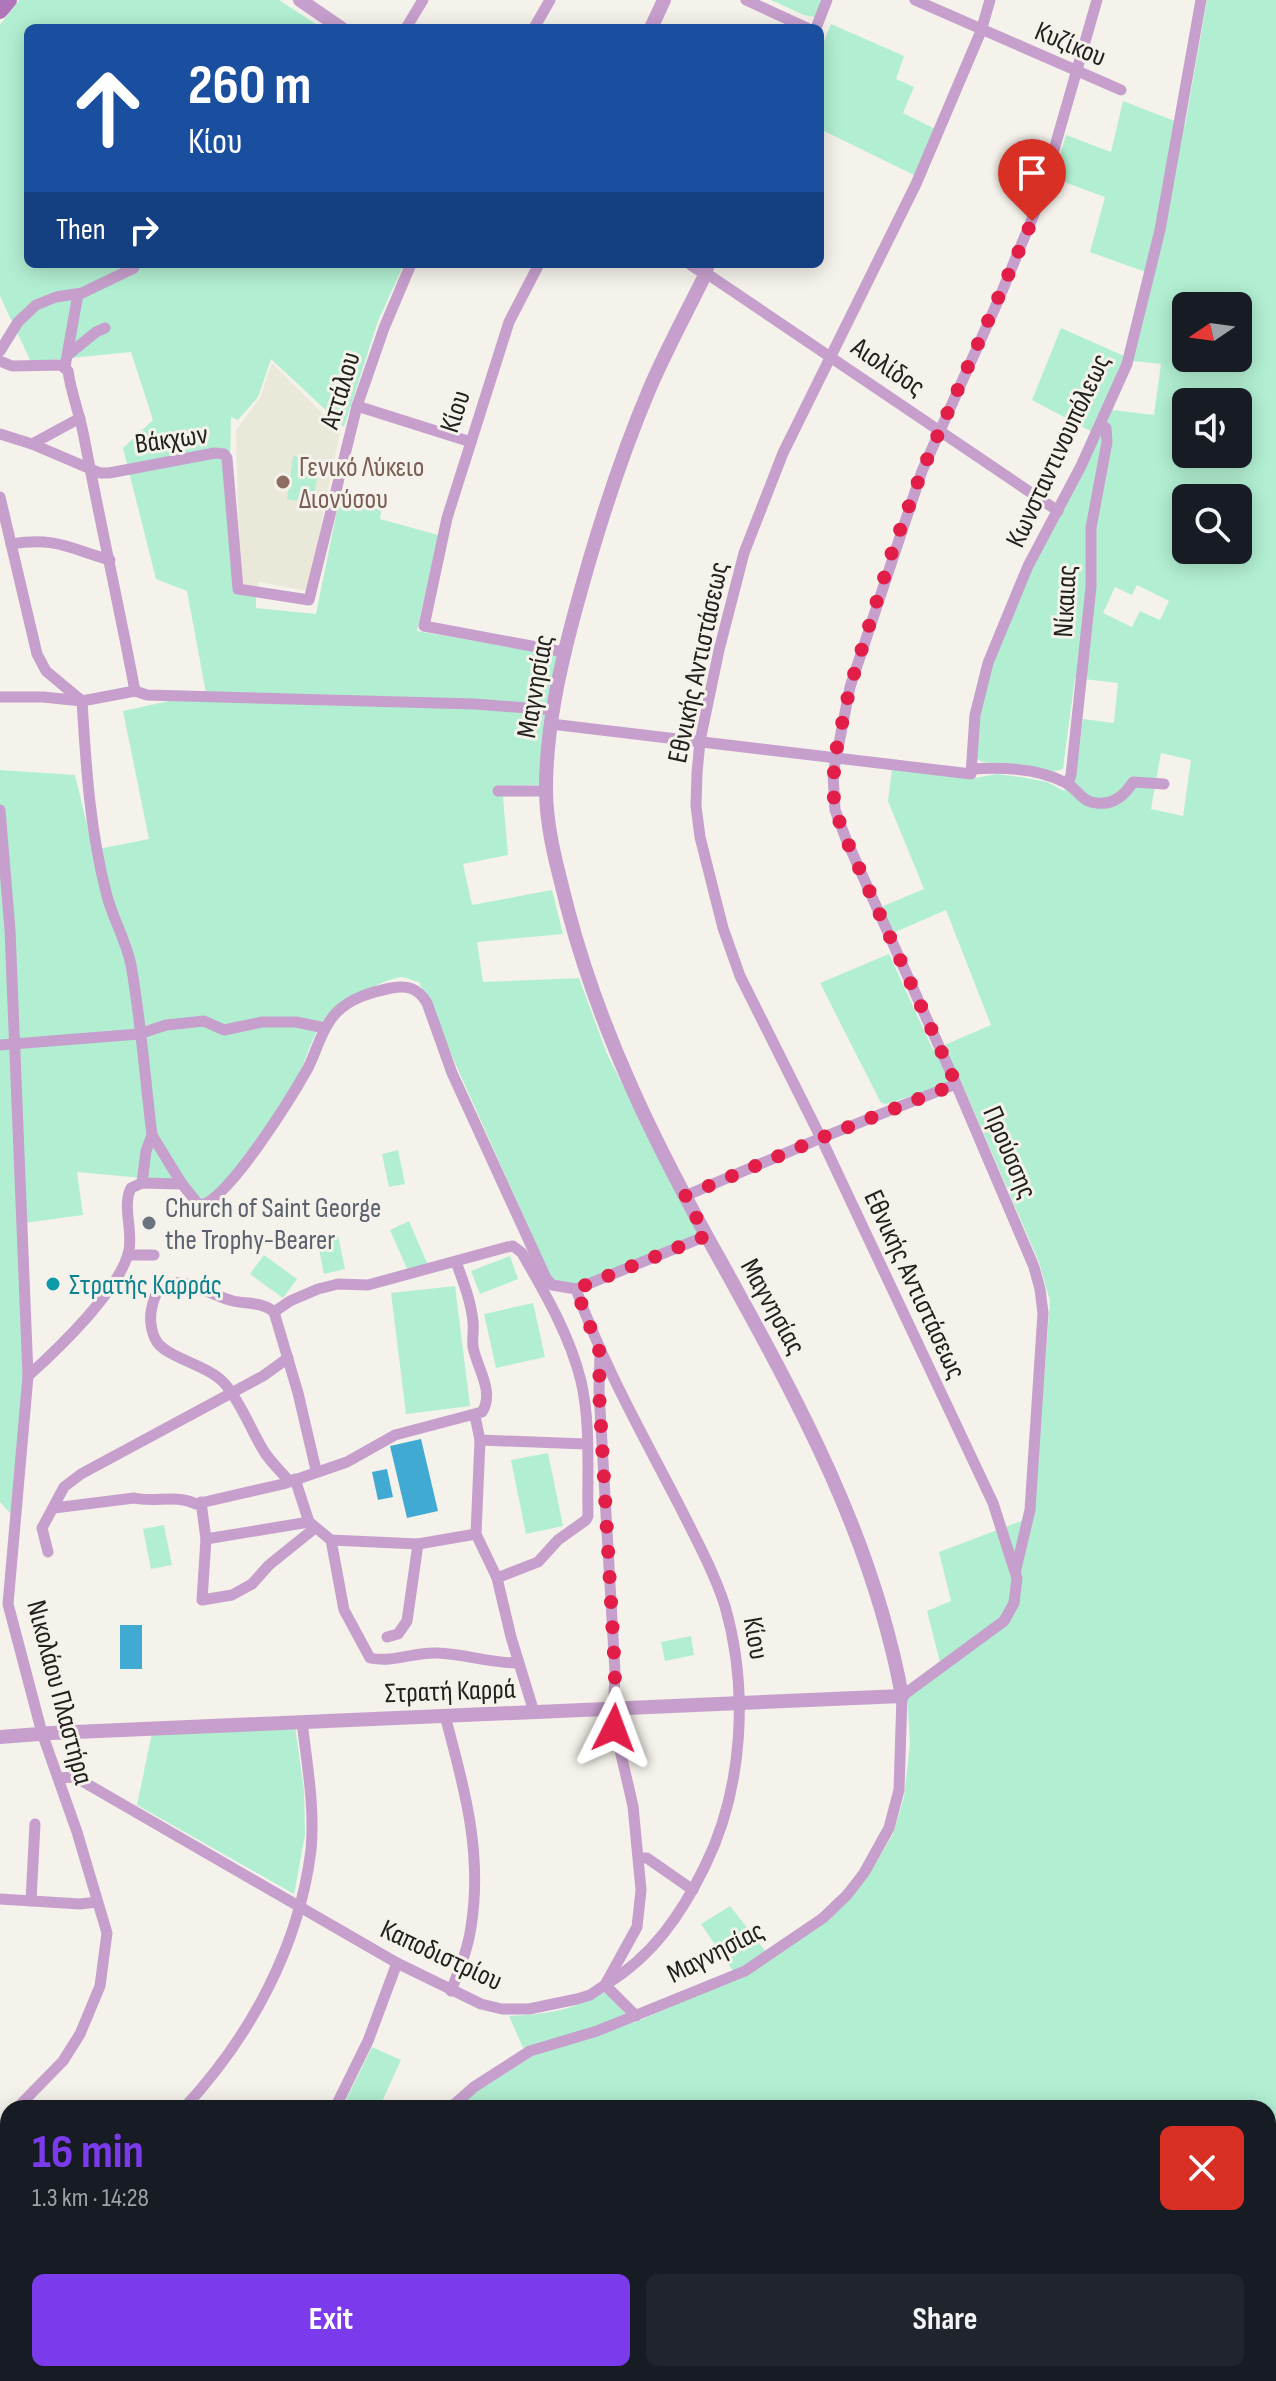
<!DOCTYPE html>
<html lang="en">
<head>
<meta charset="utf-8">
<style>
	body { margin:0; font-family:"Sofia Sans Condensed",sans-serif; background:#20242c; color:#f1f3f6; height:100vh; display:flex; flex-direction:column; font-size:30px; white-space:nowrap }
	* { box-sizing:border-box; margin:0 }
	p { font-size:26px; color:#9ea1a6 }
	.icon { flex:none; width:44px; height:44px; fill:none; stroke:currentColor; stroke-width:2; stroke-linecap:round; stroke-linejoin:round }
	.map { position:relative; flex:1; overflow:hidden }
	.side { position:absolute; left:0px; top:2100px; width:1276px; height:282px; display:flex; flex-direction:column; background:#171b24; border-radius:24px 24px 0 0; box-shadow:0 4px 20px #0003 }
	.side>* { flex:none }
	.top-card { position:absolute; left:24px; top:24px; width:800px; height:244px; border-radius:12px; box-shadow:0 4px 20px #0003; background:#1a4fa0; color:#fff; overflow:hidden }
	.needle { width:52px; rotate:257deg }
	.controls { position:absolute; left:1172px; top:292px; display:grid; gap:16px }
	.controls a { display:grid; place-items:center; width:80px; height:80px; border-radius:12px; background:#171b24; box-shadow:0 4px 20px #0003; font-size:40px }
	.pin { position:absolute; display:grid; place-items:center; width:68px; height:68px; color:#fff; margin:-82px -34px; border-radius:50% 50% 50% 0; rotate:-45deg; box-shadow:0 0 8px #0007 }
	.pin .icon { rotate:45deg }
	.me { position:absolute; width:88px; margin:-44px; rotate:3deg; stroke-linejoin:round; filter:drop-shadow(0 0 6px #0008) }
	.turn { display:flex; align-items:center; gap:28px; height:168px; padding:0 32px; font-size:36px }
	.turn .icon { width:104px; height:104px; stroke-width:2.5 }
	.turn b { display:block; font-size:56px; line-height:68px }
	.then { display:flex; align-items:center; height:76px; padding:0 32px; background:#0003; gap:16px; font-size:30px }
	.round { display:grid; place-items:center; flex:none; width:84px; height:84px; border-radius:12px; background:#20242c }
	.head { display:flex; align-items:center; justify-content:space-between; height:136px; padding:0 32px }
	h1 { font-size:48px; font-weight:700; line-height:60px; color:#7c3aed }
	.button { display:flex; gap:16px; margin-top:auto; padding:16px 32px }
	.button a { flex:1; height:92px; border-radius:12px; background:#7c3aed; color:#fff; font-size:32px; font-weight:700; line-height:92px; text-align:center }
	.button a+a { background:#20242c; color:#f1f3f6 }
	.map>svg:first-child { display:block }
</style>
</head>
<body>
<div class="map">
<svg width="1276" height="2381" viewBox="0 0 1276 2381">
	<rect width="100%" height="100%" fill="#f4f2ea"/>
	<!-- built -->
	<path fill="#eae8d8" d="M 272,363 L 340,431 L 308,591 L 259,582 L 258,588 L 240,583 L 236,430 L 260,398 Z"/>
	<!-- green -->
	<g fill="#b2efd2" fill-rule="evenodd">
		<path d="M 19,0 L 279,0 L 322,28 L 28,28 L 28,264 L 404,264 L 378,321 L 344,427 L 271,359 L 258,397 L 238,420 L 231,417 L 230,470 L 239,587 L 256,589 L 256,608 L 316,614 L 341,491 L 383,499 L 380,519 L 438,535 L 417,631 L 559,656 L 540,785 L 502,786 L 508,855 L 463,864 L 472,905 L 552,890 L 563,934 L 477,942 L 483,982 L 579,978 L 607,1054 L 699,1235 L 583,1282 L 566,1285 L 553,1282 L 419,982 C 414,981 406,977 401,977 C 384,979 337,1004 326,1017 C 311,1035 304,1068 292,1090 C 277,1119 229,1189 201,1204 L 185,1182 L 77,1172 L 83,1215 L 17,1224 L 23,1373 L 12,1515 L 0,1502 L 0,770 L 75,775 L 93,850 L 149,839 L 123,711 L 206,693 L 187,591 L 156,579 L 123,448 L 153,420 L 131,352 L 31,362 L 0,296 L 0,25 Z"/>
		<path d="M 771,0 L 823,0 L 815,17 L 804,15 Z"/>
		<path d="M 1207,0 L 1276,0 L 1276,2381 L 306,2381 L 305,2374 L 1268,2374 L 1268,2108 L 455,2108 L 456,2105 L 528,2059 L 509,2016 C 549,2014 570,2011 605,1992 L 634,2023 L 737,1977 L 701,1924 L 730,1906 L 770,1957 L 872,1869 L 893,1834 L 904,1797 L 910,1744 L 907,1693 L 940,1662 L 927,1611 L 951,1601 L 939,1552 L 1021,1521 L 1033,1520 L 1050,1301 L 1039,1262 L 960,1079 L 887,1104 L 881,1103 L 820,983 L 889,954 L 933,1050 L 991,1025 L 946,910 L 893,933 L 881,907 L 924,889 L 888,801 L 892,769 L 975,778 L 997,774 L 1021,777 L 1047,782 L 1064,791 C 1079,769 1079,745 1083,719 L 1114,723 L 1118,683 L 1075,678 L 1063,769 L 1048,773 L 1025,765 L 982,762 L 975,757 L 984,686 L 1000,642 L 1092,432 L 1032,400 L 1061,328 L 1124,356 L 1105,405 L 1113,410 L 1154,415 L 1161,364 L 1133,361 L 1154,275 L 1090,252 L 1105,197 L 1053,178 L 1066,135 L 1111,152 L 1123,101 L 1185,125 ZM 1186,306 L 1238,306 L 1238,358 L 1186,358 ZM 1186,402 L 1238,402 L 1238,454 L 1186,454 ZM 1186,498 L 1238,498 L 1238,550 L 1186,550 ZM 1137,585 L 1169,601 L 1160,620 L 1140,611 L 1132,627 L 1103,613 L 1115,587 L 1132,595 ZM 1161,753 L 1191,760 L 1183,816 L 1151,809 Z"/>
		<path d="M 831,24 L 904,56 L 896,79 L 914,87 L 903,113 L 935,129 L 916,176 L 820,129 L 820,51 Z"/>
		<path d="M 293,456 L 320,460 L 313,503 L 287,499 Z"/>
		<path d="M 398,1150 L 405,1184 L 389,1187 L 382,1154 Z"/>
		<path d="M 409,1221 L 427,1263 L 408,1271 L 390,1230 Z"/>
		<path d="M 338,1235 L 345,1269 L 324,1274 L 317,1239 Z"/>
		<path d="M 264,1255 L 297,1279 L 283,1298 L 250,1274 Z"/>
		<path d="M 510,1256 L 518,1279 L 480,1294 L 471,1271 Z"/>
		<path d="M 455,1286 L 470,1406 L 406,1414 L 391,1293 Z"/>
		<path d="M 533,1303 L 545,1357 L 496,1368 L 484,1314 Z"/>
		<path d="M 548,1453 L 563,1526 L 526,1534 L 511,1460 Z"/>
		<path d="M 164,1525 L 172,1565 L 151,1569 L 143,1529 Z"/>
		<path d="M 691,1636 L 694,1655 L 665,1661 L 661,1642 Z"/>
		<path d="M 295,1726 L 304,1790 L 305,1835 L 294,1894 L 137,1805 L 152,1733 Z"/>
		<path d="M 372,2047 L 401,2060 L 379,2108 L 342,2108 Z"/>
	</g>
	<!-- water -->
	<g fill="#40aad3">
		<path d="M 421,1439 L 438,1511 L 407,1518 L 390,1446 Z"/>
		<path d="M 387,1469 L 393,1497 L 378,1500 L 372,1472 Z"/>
		<rect x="120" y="1625" width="22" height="44"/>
	</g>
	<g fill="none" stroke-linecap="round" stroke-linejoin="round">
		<!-- minor -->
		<g stroke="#c79fcd" stroke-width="11">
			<path d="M 746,0 L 807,28"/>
			<path d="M 915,0 L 1121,90"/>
			<path d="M 406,28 L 423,0"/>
			<path d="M 534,28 L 550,0"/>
			<path d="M 816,28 L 827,0"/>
			<path d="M 539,264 L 509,322 L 447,518 L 424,626 L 564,652"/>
			<path d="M 710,264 L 706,273 L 1058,511"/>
			<path d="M 0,351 L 18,322 L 36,305 L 56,297 L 82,293 L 134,268"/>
			<path d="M 69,354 L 96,332 L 105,328"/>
			<path d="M 0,361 L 12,366 L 61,365 L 68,371 C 71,393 80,415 84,437 C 100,522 119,606 135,691"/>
			<path d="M 65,367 L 78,294"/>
			<path d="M 357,406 L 471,442"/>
			<path d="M 0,434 L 32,444 L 100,473 L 109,473 L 215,453 L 224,454 L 227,458 L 238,589 L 309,600 L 357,406 L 384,328 L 411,264"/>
			<path d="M 32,444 L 80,418"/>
			<path d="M 0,497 L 37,654 L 46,671 L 82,701 C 86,767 90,832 107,896 C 113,919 126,940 131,965 C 141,1020 145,1079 152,1135 L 146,1151 L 142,1183"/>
			<path d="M 11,544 C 57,537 68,548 110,560"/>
			<path d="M 0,697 L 43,697 L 82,701 L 135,691 L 147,695 L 475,704 L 553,710"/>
			<path d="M 551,724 L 971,774 L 975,715 L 988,663 L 1028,566 L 1081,466 L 1127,364 L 1160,230 L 1201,0"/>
			<path d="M 972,769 C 1002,767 1038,768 1066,783 C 1078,789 1081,802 1097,803 C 1113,805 1125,795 1133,782 L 1164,784"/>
			<path d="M 1068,783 L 1071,775 L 1091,587 L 1091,528 L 1107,442 L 1106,428 L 1101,424"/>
			<path d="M 498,791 L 546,791"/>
			<path d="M 0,810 L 10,930 L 28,1376 L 8,1604 L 42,1733 L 77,1832 L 107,1933 L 100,1986 L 80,2034 L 63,2061 L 17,2108"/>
			<path d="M 0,1045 L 139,1034 L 166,1025 L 204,1021 L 224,1030 L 262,1022 L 296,1022 L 325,1028"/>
			<path d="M 152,1135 L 182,1184"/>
			<path d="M 685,1196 L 821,1138 L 956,1084"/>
			<path d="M 128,1255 L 154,1255"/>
			<path d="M 576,1289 C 603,1365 643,1435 680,1507 C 696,1539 714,1572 725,1606 C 749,1690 743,1789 705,1866 C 681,1915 652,1957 605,1985 L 636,2016"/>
			<path d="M 274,1312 L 290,1301 L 318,1289 L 338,1284 L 368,1285 L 507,1247 L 513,1246 L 522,1253 C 545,1293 570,1336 581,1381 C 591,1424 587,1472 588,1516 L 586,1520 L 558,1540 L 538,1562 L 497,1578"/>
			<path d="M 28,1376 C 58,1349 121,1289 129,1250 C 133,1231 122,1205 131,1188 L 142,1183 L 182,1184 L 199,1205 C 225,1206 294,1093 308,1068 C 317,1050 322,1028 336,1013 C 350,998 372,992 391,988 C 408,985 418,988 427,1003 L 452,1073 L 546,1278 L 552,1285 L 576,1289 L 706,1236"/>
			<path d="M 475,1416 L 480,1440 L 476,1534 L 497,1578 L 511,1637 L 534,1712"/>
			<path d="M 480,1440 L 586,1444"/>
			<path d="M 295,1479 L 309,1522 L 331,1540 L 418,1544 L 476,1534"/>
			<path d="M 289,1481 C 281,1472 272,1463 265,1453 C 251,1431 242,1404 225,1384 C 207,1364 169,1359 157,1342 C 151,1333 149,1318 152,1307 C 161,1259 207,1295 233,1301 C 247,1304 263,1302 274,1312 L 298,1393 L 316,1470"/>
			<path d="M 201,1502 L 206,1539 L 202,1600 L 232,1595 L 252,1584 L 269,1565 L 315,1528"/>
			<path d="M 54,1508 L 134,1498 C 154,1503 176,1494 196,1504 L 283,1484 L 347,1462 L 395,1435 L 482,1412 C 495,1392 477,1368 473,1347 C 472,1339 474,1330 473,1322 C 471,1301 463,1281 456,1262"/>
			<path d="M 206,1539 L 309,1522"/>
			<path d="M 331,1540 L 344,1610 L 370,1658 C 393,1663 414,1652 437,1653 C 465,1654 491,1663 518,1663"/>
			<path d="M 48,1552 L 42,1528 L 64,1487 L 81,1474 L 263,1376 L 288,1358"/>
			<path d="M 1016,1569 L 1030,1510 L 1043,1313 L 1040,1289 L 1034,1267 L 956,1084 L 846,839 L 835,810 L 833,774 L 850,687 L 922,471 L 998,301 L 1039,202 L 1097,0"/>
			<path d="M 387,1637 L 398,1634 L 407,1621 L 418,1544"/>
			<path d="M 445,1716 C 464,1786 483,1853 471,1927 C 468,1949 459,1970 451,1991"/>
			<path d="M 58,1778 L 75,1777 L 397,1963 L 481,2004 L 502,2009 L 529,2009 L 577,1999 L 590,1995 L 605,1985 L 637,1927 L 641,1890 L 633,1806 L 613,1720 L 615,1672 L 599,1391 L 600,1353"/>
			<path d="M 639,1858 L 647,1858 L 693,1890"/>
			<path d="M 0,1899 L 80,1904 L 97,1902"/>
			<path d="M 31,1901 L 35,1824"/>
			<path d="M 184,2108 C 250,2037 299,1947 311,1850 C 315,1808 307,1764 302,1722"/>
			<path d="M 335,2108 L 368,2041 L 397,1963"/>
			<path d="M 450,2108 L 474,2087 L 530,2051 L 597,2031 L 745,1971 L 823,1918 L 847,1895 L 864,1873 L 889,1828 L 899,1790 L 902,1696 L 1004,1621 L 1014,1603 L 1017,1578 L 993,1503 L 821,1138 L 740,976 L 723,928 L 700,837 L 696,806 L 697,773 L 700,741 L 719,650 L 744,553 L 783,453 L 916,184 L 981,31 L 990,0"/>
			<path d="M 0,2130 L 8,2119"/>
			<path d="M 0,2194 L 8,2190"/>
			<path d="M 191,2374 L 192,2381"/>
			<path d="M 300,2374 L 300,2381"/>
			<path d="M 129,2381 L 143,2374"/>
		</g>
		<!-- tertiary -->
		<g stroke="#c79fcd" stroke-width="14">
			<path d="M 300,0 L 341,28"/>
			<path d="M 651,28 L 664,0"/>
			<path d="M 0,1737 L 52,1733 L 902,1696 C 873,1537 798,1401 720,1260 C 657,1148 601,1035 568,910 C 558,870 546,830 546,789 C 546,728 560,667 576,608 C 596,534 619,461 649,390 C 666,350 687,312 706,273 L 692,264"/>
		</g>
		<!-- secondary -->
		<path stroke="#b175b9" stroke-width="16" d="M 0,11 L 9,0"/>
	</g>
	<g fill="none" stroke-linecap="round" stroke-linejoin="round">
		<!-- route -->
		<path stroke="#e11d48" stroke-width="14" stroke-dasharray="0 25.2" d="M 614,1728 L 615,1672 L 599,1391 L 600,1353 L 576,1289 L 706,1236 L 685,1196 L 821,1138 L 956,1084 L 846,839 L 835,810 L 833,788 L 835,756 L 850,687 L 893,549 L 922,471 L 1032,221"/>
	</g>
	<!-- markers -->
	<circle fill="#8d6e63" stroke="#f4f2ea" stroke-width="3" cx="283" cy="482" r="8"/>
	<circle fill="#6b7280" stroke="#f4f2ea" stroke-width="3" cx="149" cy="1223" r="8"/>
	<circle fill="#0f9aa8" stroke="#f4f2ea" stroke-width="3" cx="53" cy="1284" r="8"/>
	<g text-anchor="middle" stroke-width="6" stroke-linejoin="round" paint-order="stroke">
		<!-- street labels -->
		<g font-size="28" fill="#21211e" stroke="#f4f2ea">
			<text transform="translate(1071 43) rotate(23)" y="10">Κυζίκου</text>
			<text transform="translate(889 366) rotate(34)" y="10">Αιολίδος</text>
			<text transform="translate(339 390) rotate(-73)" y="10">Αττάλου</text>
			<text transform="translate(454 411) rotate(-72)" y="10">Κίου</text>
			<text transform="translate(171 438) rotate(-8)" y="10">Βάκχων</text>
			<text transform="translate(1057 450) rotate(-65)" y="10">Κωνσταντινουπόλεως</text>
			<text transform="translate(1064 601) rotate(-87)" y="10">Νίκαιας</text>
			<text transform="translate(697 662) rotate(-78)" y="10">Εθνικής Αντιστάσεως</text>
			<text transform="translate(534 686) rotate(-80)" y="10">Μαγνησίας</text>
			<text transform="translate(1011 1152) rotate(67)" y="10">Προύσσης</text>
			<text transform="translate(916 1284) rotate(65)" y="10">Εθνικής Αντιστάσεως</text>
			<text transform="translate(774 1306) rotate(61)" y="10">Μαγνησίας</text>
			<text transform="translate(757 1638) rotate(80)" y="10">Κίου</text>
			<text transform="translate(450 1690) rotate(-2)" y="10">Στρατή Καρρά</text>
			<text transform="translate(61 1692) rotate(75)" y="10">Νικολάου Πλαστήρα</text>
			<text transform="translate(715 1951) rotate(-27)" y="10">Μαγνησίας</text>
			<text transform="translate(442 1954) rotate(25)" y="10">Καποδιστρίου</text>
		</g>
		<!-- education labels -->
		<g font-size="28" fill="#785e54" stroke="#f4f2ea" text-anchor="start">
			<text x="299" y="476">Γενικό Λύκειο<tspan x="299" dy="32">Διονύσου</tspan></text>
		</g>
		<!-- worship labels -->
		<g font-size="28" fill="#5b616d" stroke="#f4f2ea" text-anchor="start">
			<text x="165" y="1217">Church of Saint George<tspan x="165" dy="32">the Trophy-Bearer</tspan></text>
		</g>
		<!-- culture labels -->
		<g font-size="28" fill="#0d838f" stroke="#f4f2ea" text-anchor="start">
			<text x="69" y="1294">Στρατής Καρράς</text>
		</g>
	</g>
</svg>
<div class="controls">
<a><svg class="needle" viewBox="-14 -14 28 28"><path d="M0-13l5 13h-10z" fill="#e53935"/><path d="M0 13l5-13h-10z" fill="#9ea1a6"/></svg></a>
<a><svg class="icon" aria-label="sound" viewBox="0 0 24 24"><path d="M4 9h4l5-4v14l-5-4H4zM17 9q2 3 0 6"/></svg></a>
<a><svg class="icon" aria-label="search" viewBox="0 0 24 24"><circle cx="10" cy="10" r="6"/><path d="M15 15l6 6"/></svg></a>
</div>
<div class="pin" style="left:1032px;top:221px;background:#d93025"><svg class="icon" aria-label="arrive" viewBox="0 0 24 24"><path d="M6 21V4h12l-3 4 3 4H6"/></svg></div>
<svg class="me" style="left:614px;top:1728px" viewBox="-20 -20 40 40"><path d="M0-17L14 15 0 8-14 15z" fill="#e11d48" stroke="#fff" stroke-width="4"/></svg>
<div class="top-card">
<div class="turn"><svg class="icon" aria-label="ahead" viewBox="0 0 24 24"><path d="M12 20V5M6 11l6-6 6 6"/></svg><div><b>260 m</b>Κίου</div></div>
<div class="then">Then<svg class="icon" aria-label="right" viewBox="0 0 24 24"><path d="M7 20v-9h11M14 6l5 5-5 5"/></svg></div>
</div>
<section class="side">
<div class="head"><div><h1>16 min</h1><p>1.3 km · 14:28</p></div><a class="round" style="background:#d93025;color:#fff"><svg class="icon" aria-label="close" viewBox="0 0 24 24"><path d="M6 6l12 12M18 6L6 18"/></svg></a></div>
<div class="button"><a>Exit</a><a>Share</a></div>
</section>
</div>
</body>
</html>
